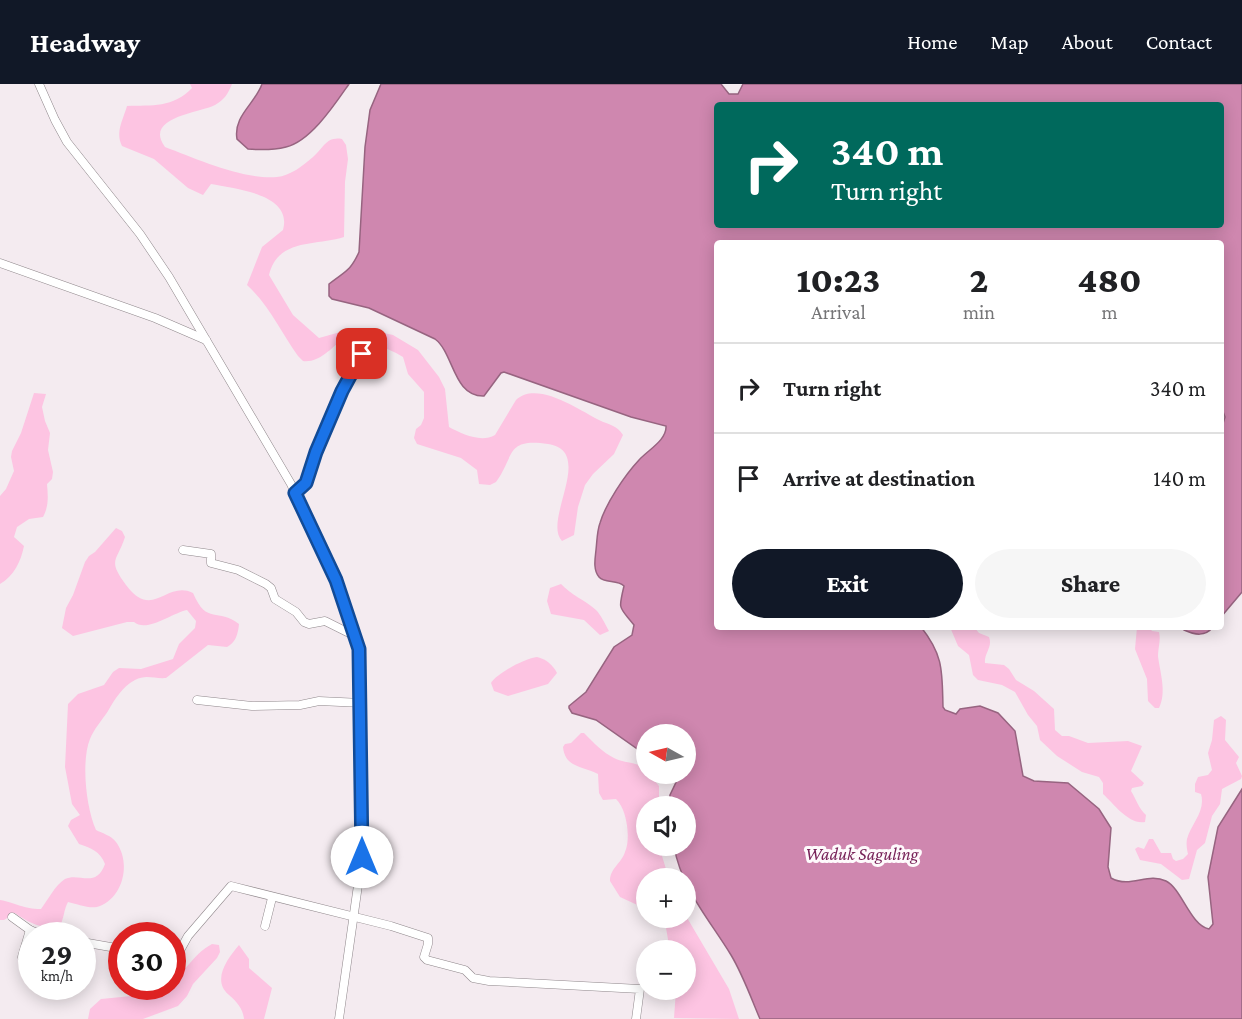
<!DOCTYPE html>
<html lang="en">
<head>
<meta charset="utf-8">
<style>
	body { margin:0; font-family:"Crimson Pro",serif; background:#f6f6f6; color:#202124; height:100vh; display:flex; flex-direction:column; font-size:22px; white-space:nowrap }
	* { box-sizing:border-box; margin:0 }
	p { font-size:20px; color:#757577 }
	.icon { flex:none; width:33px; height:33px; fill:none; stroke:currentColor; stroke-width:2; stroke-linecap:round; stroke-linejoin:round }
	.map { position:relative; flex:1; overflow:hidden }
	.side { position:absolute; left:714px; top:156px; width:510px; height:390px; display:flex; flex-direction:column; background:#fff; border-radius:6px; box-shadow:0 3px 15px #0003 }
	.side>* { flex:none }
	.top-card { position:absolute; left:714px; top:18px; width:510px; height:126px; border-radius:6px; box-shadow:0 3px 15px #0003; background:#00695c; color:#fff; overflow:hidden }
	.needle { width:39px; rotate:278deg }
	.fabs { position:absolute; left:636px; top:640px; display:grid; gap:12px }
	.fabs a { display:grid; place-items:center; width:60px; height:60px; border-radius:50%; background:#fff; box-shadow:0 3px 15px #0003; font-size:30px }
	.speed { position:absolute; left:18px; top:838px; display:flex; gap:12px; font-size:30px; font-weight:700; text-align:center }
	.speed>* { display:grid; place-content:center; width:78px; height:78px; border-radius:50%; background:#fff; box-shadow:0 3px 15px #0003; line-height:1 }
	.speed small { font-size:15px; font-weight:400 }
	.speed .limit { border:9px solid #d22; background:#fff; color:#111 }
	.pin { position:absolute; display:grid; place-items:center; width:51px; height:51px; color:#fff; margin:-26px; border-radius:12px; box-shadow:0 3px 9px #0006 }
	.me { position:absolute; width:66px; margin:-33px; rotate:0deg; stroke-linejoin:round; filter:drop-shadow(0 0 4px #0008) }
	.turn { display:flex; align-items:center; gap:21px; height:126px; padding:0 18px; font-size:27px }
	.turn .icon { width:78px; height:78px; stroke-width:2.5 }
	.turn b { display:block; font-size:42px; line-height:51px }
	.eta { display:flex; justify-content:space-evenly; align-items:center; height:102px; text-align:center }
	.eta b { font-size:36px; font-weight:800; line-height:42px }
	.action { display:flex; gap:12px; margin-top:auto; padding:12px 18px }
	.action a { flex:1; height:69px; border-radius:36px; background:#111827; color:#fff; font-size:24px; font-weight:800; line-height:69px; text-align:center }
	.action a+a { background:#f6f6f6; color:#202124 }
	ul { padding:0; list-style:none }
	li { display:flex; align-items:center; gap:18px; height:90px; padding:0 18px; border-top:2px solid #e0e0e0 }
	li div { flex:1 }
	li b { display:block; font-size:22px }
	li em { font-style:normal }
	header { display:flex; align-items:center; gap:36px; box-sizing:border-box; height:84px; padding:0 30px; background:#111827; color:#fff }
	header strong { font-size:28px }
	nav { display:flex; gap:33px; margin-inline-start:auto; font-size:21px }
	.map>svg:first-child { display:block }
</style>
</head>
<body>
<header>
<strong>Headway</strong>
<nav><a>Home</a><a>Map</a><a>About</a><a>Contact</a></nav>
</header>
<div class="map">
<svg width="1242" height="935" viewBox="0 0 1242 935">
	<rect width="100%" height="100%" fill="#f4ebf0"/>
	<!-- green -->
	<g fill="#fdc4e2">
		<path d="M 190,0 L 232,0 C 228,10 224,16 215,21 C 200,29 143,33 165,63 C 197,75 243,96 277,93 C 290,92 304,81 313,73 C 323,65 326,52 342,55 L 346,61 L 348,75 L 345,98 L 344,153 C 316,162 278,154 269,191 L 293,231 L 319,254 L 351,245 L 365,245 L 393,251 L 418,266 L 439,293 L 445,305 L 449,343 C 462,350 481,359 495,351 L 516,316 C 537,296 579,326 599,336 C 609,341 617,341 623,351 L 614,370 L 593,390 L 585,401 L 578,423 L 574,451 L 562,457 C 542,437 596,367 548,360 C 505,354 515,372 496,398 L 490,401 L 479,400 L 477,386 L 461,374 L 417,360 L 414,354 L 416,345 L 421,341 L 424,334 L 424,308 L 408,290 L 403,273 C 385,262 364,256 342,256 C 330,265 319,279 303,277 L 298,272 C 281,248 269,221 247,201 L 262,163 L 283,146 C 293,110 236,105 211,100 L 203,111 L 188,104 L 154,75 L 122,62 C 115,48 123,36 127,22 C 152,21 173,24 192,4 Z"/>
		<path d="M 34,309 L 46,310 L 42,323 L 45,337 L 50,349 L 48,366 L 53,388 L 52,395 L 47,400 C 48,412 49,422 43,433 L 29,435 L 17,443 L 14,453 L 24,462 C 21,477 14,492 0,500 L 0,412 L 6,405 L 14,387 L 11,373 L 12,367 L 21,349 Z"/>
		<path d="M 116,444 L 122,447 L 125,453 C 117,478 107,475 126,501 C 153,537 166,496 193,509 C 207,542 218,523 239,540 C 238,550 236,558 227,563 L 208,561 L 166,594 C 154,595 146,590 135,596 C 122,603 115,615 108,627 C 102,636 94,645 90,655 C 81,677 86,724 96,746 C 102,749 112,752 116,758 C 131,778 124,812 100,822 C 92,826 77,820 68,818 C 64,825 64,834 60,842 C 42,846 29,839 15,829 L 4,836 L 0,836 L 0,816 C 17,819 23,825 41,825 C 48,816 55,801 65,795 C 79,788 96,805 105,780 C 100,767 91,764 79,760 L 68,742 L 71,736 L 80,731 L 72,720 L 65,683 L 68,620 L 78,610 L 104,601 L 113,588 L 119,584 L 141,585 L 173,575 L 179,560 L 195,544 L 196,537 L 187,526 C 172,529 147,549 134,538 L 127,538 L 73,552 L 62,544 L 66,524 L 73,511 L 85,478 L 89,472 L 95,468 Z"/>
		<path d="M 561,500 C 571,511 585,516 596,526 C 601,531 605,540 609,547 L 600,551 L 584,536 L 551,530 L 547,517 L 550,504 Z"/>
		<path d="M 950,543 L 974,543 L 979,549 L 989,553 C 993,563 984,569 985,579 L 1004,581 L 1009,585 L 1016,596 L 1034,607 L 1054,625 L 1055,646 L 1062,652 L 1069,652 L 1088,659 L 1128,657 L 1142,662 L 1131,687 L 1144,699 L 1142,702 L 1132,704 L 1131,707 C 1136,715 1139,725 1146,731 L 1145,738 C 1129,741 1114,720 1103,710 L 1103,699 L 1099,693 L 1082,688 L 1057,672 L 1040,656 L 1037,642 L 1028,631 L 1015,608 L 1002,601 L 978,596 L 973,591 L 969,571 L 958,562 Z"/>
		<path d="M 1137,543 L 1149,543 L 1152,547 L 1159,548 C 1161,556 1158,564 1158,572 C 1160,589 1167,608 1159,624 L 1155,624 L 1148,617 L 1147,595 L 1135,565 Z"/>
		<path d="M 537,573 C 546,575 553,581 557,589 L 548,600 L 508,612 L 494,607 L 491,599 C 496,590 525,574 537,573 Z"/>
		<path d="M 1221,632 L 1226,636 L 1225,656 L 1239,673 L 1236,679 L 1242,692 L 1241,695 L 1222,705 L 1220,720 L 1212,732 L 1205,759 L 1197,766 L 1189,795 L 1182,796 L 1161,780 L 1140,776 L 1135,765 L 1138,763 L 1144,765 L 1149,755 L 1153,755 L 1161,769 L 1171,769 L 1173,775 L 1176,777 L 1183,775 L 1188,770 C 1187,766 1186,760 1187,755 C 1191,740 1206,727 1201,710 L 1195,708 L 1195,700 L 1198,693 L 1208,691 L 1212,686 L 1208,669 L 1212,656 L 1214,636 Z"/>
		<path d="M 581,649 L 584,649 C 594,659 602,668 614,674 C 625,680 638,677 646,686 L 646,690 L 649,690 L 659,702 L 659,723 L 646,723 L 646,762 L 659,762 L 669,795 L 646,795 L 646,825 L 620,813 L 610,797 C 610,784 621,780 625,768 C 631,755 627,725 616,715 L 603,716 L 599,709 L 598,690 C 583,682 565,684 563,663 L 565,660 L 571,659 Z"/>
		<path d="M 686,832 L 729,905 L 739,935 L 674,934 L 676,906 L 686,906 L 686,867 L 670,867 L 665,838 L 662,834 L 686,834 Z"/>
		<path d="M 212,860 L 219,861 L 220,868 L 217,874 L 193,900 L 187,912 L 178,922 L 143,935 L 88,935 L 90,925 L 101,915 L 152,910 L 163,903 L 172,903 L 173,897 C 186,886 196,868 212,860 Z"/>
		<path d="M 239,861 L 249,875 L 249,884 L 272,904 L 264,935 L 244,935 C 243,925 237,918 229,911 C 211,896 228,874 239,861 Z"/>
	</g>
	<!-- water -->
	<g fill="#cf87af" stroke="#976480" stroke-width="1.5" fill-rule="evenodd">
		<path d="M 262,0 L 349,0 C 335,20 311,57 286,63 C 274,66 260,66 248,65 L 237,55 C 233,32 255,20 262,0 Z"/>
		<path d="M 381,0 L 721,0 L 729,10 L 738,10 L 743,0 L 1242,0 L 1242,508 L 1221,533 L 1221,346 L 1225,333 L 1221,322 L 1221,159 L 717,159 L 717,543 L 921,543 C 944,572 942,588 943,623 L 945,626 L 956,630 L 960,625 L 980,622 L 998,629 L 1015,647 L 1023,692 L 1034,697 L 1068,699 L 1099,725 L 1111,744 L 1108,783 L 1111,794 C 1131,805 1147,788 1166,797 C 1182,805 1190,841 1209,845 L 1213,840 L 1208,793 L 1218,743 L 1242,705 L 1242,935 L 760,935 C 751,914 743,891 731,871 C 709,835 681,804 674,762 L 686,762 L 686,723 L 669,723 L 670,711 L 680,690 L 686,690 L 686,651 L 646,651 L 646,671 L 596,636 L 572,629 L 569,624 L 569,622 L 586,608 L 614,563 L 632,551 L 634,541 C 619,522 618,527 624,502 C 617,495 605,500 599,493 C 593,486 595,475 596,466 C 597,457 597,447 600,439 C 606,419 625,391 639,376 C 648,366 667,356 666,342 L 631,333 L 504,288 L 501,289 L 484,312 C 453,313 454,269 435,255 L 369,224 L 332,215 L 329,212 L 329,200 C 345,187 350,188 359,168 L 365,63 L 370,26 ZM 717,21 L 1221,21 L 1221,141 L 717,141 Z"/>
		<path d="M 1184,543 L 1213,543 C 1205,553 1195,551 1184,546 Z"/>
	</g>
	<g fill="none" stroke-linecap="round" stroke-linejoin="round">
		<!-- minor casing -->
		<g stroke="#8f878b" stroke-width="9">
			<g id="minor">
				<path d="M 39,0 L 55,36 L 67,58 L 140,150 L 169,193 L 291,400 L 336,496 L 361,571 L 362,773 L 339,935"/>
				<path d="M 0,179 L 155,234 L 206,256"/>
				<path d="M 295,409 L 306,399 L 311,380 L 342,307 L 362,270"/>
				<path d="M 183,466 L 211,470 L 211,479 L 238,486 L 266,500 L 271,504 L 275,515 L 296,528 L 304,538 L 309,540 L 325,537 L 355,552"/>
				<path d="M 197,616 L 252,622 L 300,621 L 319,617 L 362,619"/>
				<path d="M 12,833 L 30,846 L 44,852"/>
				<path d="M 265,842 L 272,814"/>
				<path d="M 82,858 L 122,865"/>
				<path d="M 22,873 L 30,846"/>
				<path d="M 172,874 L 178,870 L 188,852 L 231,802 L 391,842 L 428,854 L 428,860 L 424,873 L 427,876 L 465,886 L 473,894 L 489,897 L 640,905 L 636,935"/>
			</g>
		</g>
		<!-- minor -->
		<use href="#minor" stroke="#fff" stroke-width="8"/>
	</g>
	<g fill="none" stroke-linecap="round" stroke-linejoin="round">
		<!-- route casing -->
		<g stroke="#114b97" stroke-width="15">
			<path id="route" d="M 362,270 L 342,307 L 316,368 L 306,399 L 295,409 L 336,496 L 359,565 L 362,773"/>
		</g>
		<!-- route -->
		<use href="#route" stroke="#1a73e8" stroke-width="10"/>
	</g>
	<g text-anchor="middle" stroke-width="6" stroke-linejoin="round" paint-order="stroke">
		<!-- water labels -->
		<g font-size="18" font-style="italic" fill="#782359" stroke="#fefafc">
			<text x="862" y="776">Waduk Saguling</text>
		</g>
	</g>
</svg>
<div class="fabs">
<a><svg class="needle" viewBox="-14 -14 28 28"><path d="M0-13l5 13h-10z" fill="#e53935"/><path d="M0 13l5-13h-10z" fill="#757577"/></svg></a>
<a><svg class="icon" aria-label="sound" viewBox="0 0 24 24"><path d="M4 9h4l5-4v14l-5-4H4zM17 9q2 3 0 6"/></svg></a>
<a>+</a>
<a>−</a>
</div>
<div class="speed"><div>29<small>km/h</small></div><div class="limit">30</div></div>
<div class="pin" style="left:362px;top:270px;background:#d93025"><svg class="icon" aria-label="arrive" viewBox="0 0 24 24"><path d="M6 21V4h12l-3 4 3 4H6"/></svg></div>
<svg class="me" style="left:362px;top:773px" viewBox="-20 -20 40 40"><circle r="19" fill="#fff"/><path d="M0-13L10 11 0 6-10 11z" fill="#1a73e8"/></svg>
<div class="top-card">
<div class="turn"><svg class="icon" aria-label="right" viewBox="0 0 24 24"><path d="M7 20v-9h11M14 6l5 5-5 5"/></svg><div><b>340 m</b>Turn right</div></div>
</div>
<section class="side">
<div class="eta">
<div><b>10:23</b><p>Arrival</p></div>
<div><b>2</b><p>min</p></div>
<div><b>480</b><p>m</p></div>
</div>
<ul>
<li><svg class="icon" aria-label="right" viewBox="0 0 24 24"><path d="M7 20v-9h11M14 6l5 5-5 5"/></svg><div><b>Turn right</b></div><em>340 m</em></li>
<li><svg class="icon" aria-label="arrive" viewBox="0 0 24 24"><path d="M6 21V4h12l-3 4 3 4H6"/></svg><div><b>Arrive at destination</b></div><em>140 m</em></li>
</ul>
<div class="action"><a>Exit</a><a>Share</a></div>
</section>
</div>
</body>
</html>
